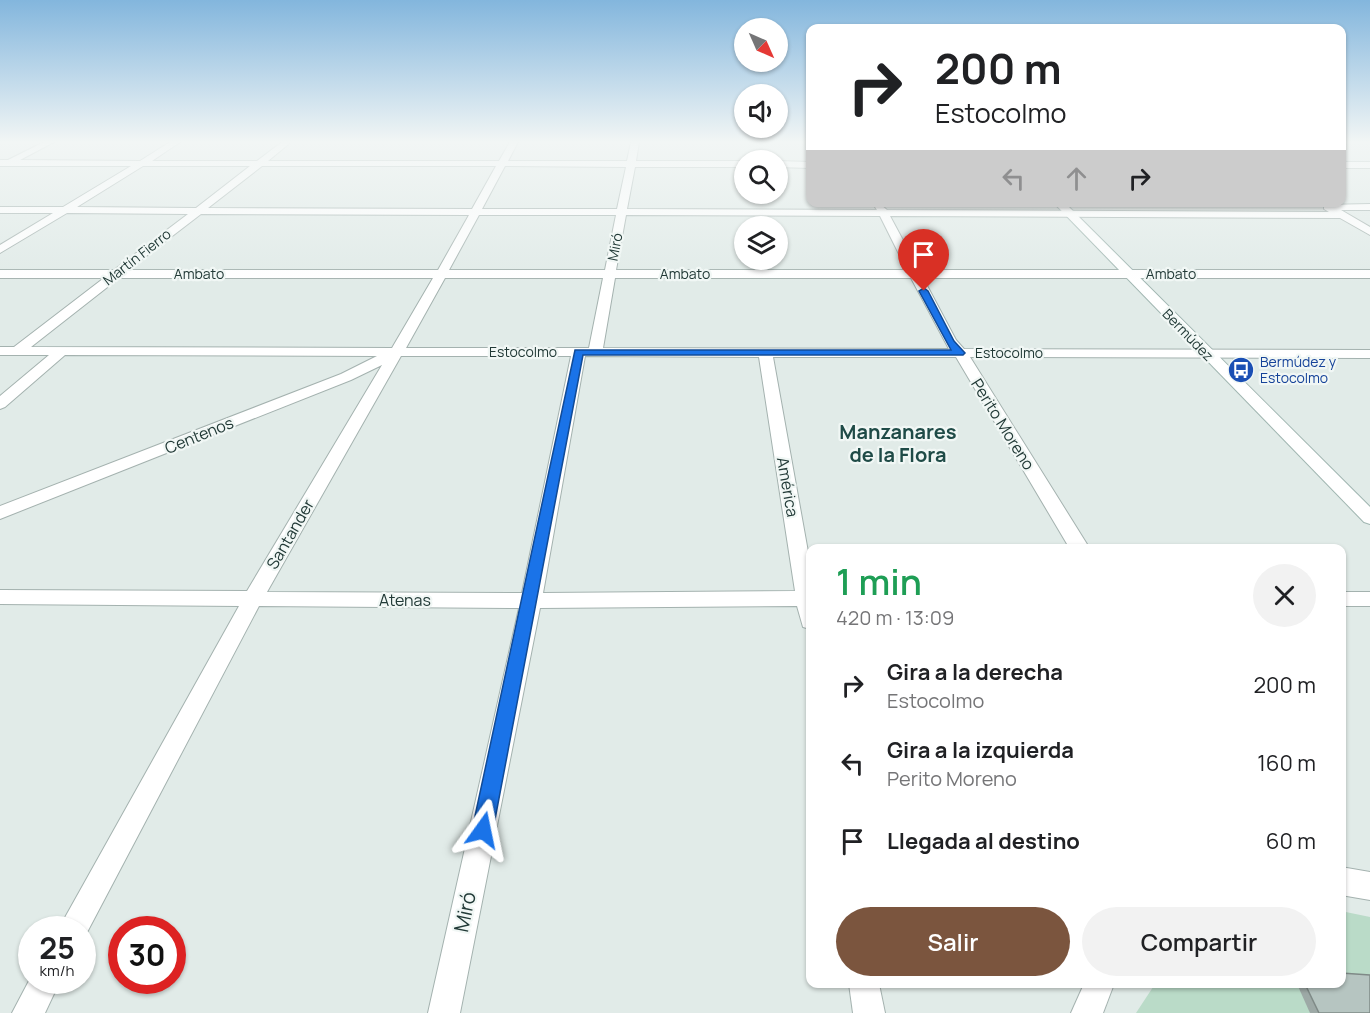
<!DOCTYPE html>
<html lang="es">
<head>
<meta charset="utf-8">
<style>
	body { margin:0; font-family:Manrope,sans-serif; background:#f2f2f2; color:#202124; height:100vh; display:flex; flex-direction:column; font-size:22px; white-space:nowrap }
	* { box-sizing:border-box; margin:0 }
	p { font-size:20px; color:#757577 }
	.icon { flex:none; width:33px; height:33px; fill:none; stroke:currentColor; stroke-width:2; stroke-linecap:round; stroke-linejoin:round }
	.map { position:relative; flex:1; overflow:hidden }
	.sheet { position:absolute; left:806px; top:544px; width:540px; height:444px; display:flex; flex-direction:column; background:#fff; border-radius:12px; box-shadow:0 2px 4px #0004 }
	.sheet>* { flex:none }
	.guide { position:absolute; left:806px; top:24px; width:540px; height:183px; border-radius:12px; box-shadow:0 2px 4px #0004; background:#fff; color:#202124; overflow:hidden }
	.needle { width:39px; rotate:135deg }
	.controls { position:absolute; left:734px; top:18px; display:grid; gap:12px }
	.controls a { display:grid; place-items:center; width:54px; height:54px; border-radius:50%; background:#fff; box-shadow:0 2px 4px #0004; font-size:30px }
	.speed { position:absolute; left:18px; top:916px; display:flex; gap:12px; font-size:30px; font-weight:700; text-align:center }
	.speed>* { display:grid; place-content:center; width:78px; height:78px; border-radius:50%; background:#fff; box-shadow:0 2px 4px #0004; line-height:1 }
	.speed small { font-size:15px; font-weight:400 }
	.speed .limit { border:9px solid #d22; background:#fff; color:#111 }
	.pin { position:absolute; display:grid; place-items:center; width:51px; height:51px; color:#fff; margin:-62px -26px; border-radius:50% 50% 50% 0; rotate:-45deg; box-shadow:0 0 6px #0007 }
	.pin .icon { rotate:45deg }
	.me { position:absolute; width:66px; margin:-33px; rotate:12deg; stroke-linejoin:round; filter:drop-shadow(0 0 4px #0008) }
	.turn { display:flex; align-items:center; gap:21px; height:126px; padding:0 30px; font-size:27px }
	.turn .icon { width:78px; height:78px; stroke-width:2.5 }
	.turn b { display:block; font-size:42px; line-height:51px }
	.lanes { display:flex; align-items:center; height:57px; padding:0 30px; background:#0003; justify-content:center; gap:30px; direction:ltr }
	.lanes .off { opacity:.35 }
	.round { display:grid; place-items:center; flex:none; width:63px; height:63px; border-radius:32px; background:#f2f2f2 }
	.summary { display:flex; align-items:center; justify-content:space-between; height:102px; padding:0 30px }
	h1 { font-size:36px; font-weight:600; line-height:45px; color:#1e9e55 }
	.primary-button { display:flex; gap:12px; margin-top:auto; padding:12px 30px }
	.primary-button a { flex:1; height:69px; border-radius:36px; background:#7b553e; color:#fff; font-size:24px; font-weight:600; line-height:69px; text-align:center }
	.primary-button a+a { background:#f2f2f2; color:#202124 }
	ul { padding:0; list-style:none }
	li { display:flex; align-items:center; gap:18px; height:78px; padding:0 30px }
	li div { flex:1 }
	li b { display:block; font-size:22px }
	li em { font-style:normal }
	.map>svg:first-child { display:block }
</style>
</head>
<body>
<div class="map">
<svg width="1370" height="1013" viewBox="0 0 1370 1013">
	<rect width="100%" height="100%" fill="#e1ebe8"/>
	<!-- green -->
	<path fill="#badbc8" d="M 1341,911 L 1370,917 L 1370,1013 L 1136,1013 L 1155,984 L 1341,984 Z"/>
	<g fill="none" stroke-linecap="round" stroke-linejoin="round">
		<!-- street casing -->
		<g stroke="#a4b2af" stroke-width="2">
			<g id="street">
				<path d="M 44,142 L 54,142 L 20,160 L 140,161 L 170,142 L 180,142 L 152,161 L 257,161 L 282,142 L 291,142 L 268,161 L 499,161 L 510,142 L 518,142 L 508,161 L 627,161 L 631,142 L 639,142 L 636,161 L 744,161 L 744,167 L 635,167 L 627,209 L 877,210 L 875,207 L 880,204 L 887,210 L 1329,212 L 1324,209 L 1324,205 L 1370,204 L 1370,210 L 1341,210 L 1370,227 L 1370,235 L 1340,218 L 890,216 L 919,270 L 1370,270 L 1370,278 L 923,278 L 956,340 L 964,349 L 1370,350 L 1370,358 L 970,357 L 1090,549 L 1070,549 L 956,357 L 773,357 L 810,563 L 810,629 L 803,627 L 797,606 L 540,608 L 460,1013 L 428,1013 L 519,608 L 259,606 L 83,940 L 82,930 L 58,930 L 239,606 L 0,604 L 0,590 L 247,591 L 382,365 L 351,380 L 0,519 L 0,506 L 341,374 L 377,356 L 65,355 L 5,407 L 0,409 L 0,396 L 49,355 L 0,355 L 0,347 L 14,347 L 104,278 L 0,278 L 0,270 L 114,270 L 188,214 L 67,213 L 0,253 L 0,245 L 53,213 L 0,213 L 0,207 L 63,207 L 131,166 L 0,166 L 0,160 L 8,160 ZM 143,166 L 250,166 L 196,208 L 77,207 ZM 262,166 L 496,166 L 472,209 L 208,208 ZM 505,166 L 626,167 L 617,209 L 482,209 ZM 201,214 L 469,215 L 438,270 L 128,270 ZM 479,215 L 616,215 L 605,270 L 449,270 ZM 626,215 L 880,216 L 907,270 L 616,270 ZM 119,278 L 433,278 L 392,348 L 31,347 ZM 445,278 L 603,278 L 589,348 L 406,348 ZM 615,278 L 911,278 L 949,349 L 603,348 ZM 401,356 L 571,356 L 522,593 L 267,592 ZM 585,356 L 759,357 L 795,591 L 543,593 Z"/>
				<path d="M 777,161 L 810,162 L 810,168 L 777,167 Z"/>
				<rect x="1341" y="162" width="29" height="6"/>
				<rect x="1341" y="592" width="29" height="14"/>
				<path d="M 1341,867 L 1370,872 L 1370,900 L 1341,895 Z"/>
				<path d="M 32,975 L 32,981 L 60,981 L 45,1013 L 12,1013 Z"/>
				<path d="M 849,984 L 879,984 L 885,1013 L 853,1013 Z"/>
				<path d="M 1084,984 L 1114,984 L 1103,1013 L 1071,1013 Z"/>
			</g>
		</g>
		<!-- secondary casing -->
		<g stroke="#a0b6b1" stroke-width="2">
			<path id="secondary" d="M 1053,202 L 1064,202 L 1370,507 L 1370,524 L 1364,522 Z"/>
		</g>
		<!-- street -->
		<use href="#street" fill="#fff" fill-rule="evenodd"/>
		<!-- secondary -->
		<use href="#secondary" fill="#fff" fill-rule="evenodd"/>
	</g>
	<!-- wall -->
	<path fill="#9da9a6" d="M 1297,984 L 1341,984 L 1370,1013 L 1310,1013 Z"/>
	<!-- building -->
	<path fill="#b6c5c1" stroke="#7f8a87" stroke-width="1.5" d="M 1341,973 L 1370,975 L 1370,1013 L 1319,1013 L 1305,984 L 1341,984 Z"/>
	<!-- sky -->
	<linearGradient id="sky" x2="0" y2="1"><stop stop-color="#83b6dd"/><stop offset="0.5" stop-color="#f2f6f5"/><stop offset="1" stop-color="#f2f6f5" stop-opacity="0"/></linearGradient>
	<rect width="1370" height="284" fill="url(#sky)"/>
	<!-- route -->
	<path fill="#1a73e8" stroke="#114b97" stroke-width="1.5" d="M 924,288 L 928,291 L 954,341 L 965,353 L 963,355 L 583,355 L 493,830 L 490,836 L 483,839 L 475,836 L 472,830 L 575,350 L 951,350 L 919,291 Z"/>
	<!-- icons -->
	<defs>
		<g id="bus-disc" transform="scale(1.35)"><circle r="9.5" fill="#1a4fb4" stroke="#f1f7f5"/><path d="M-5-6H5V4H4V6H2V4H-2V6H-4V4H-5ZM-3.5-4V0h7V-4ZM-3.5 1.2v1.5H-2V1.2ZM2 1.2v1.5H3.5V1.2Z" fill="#fff"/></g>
	</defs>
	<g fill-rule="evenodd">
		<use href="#bus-disc" x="1241" y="370"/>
	</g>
	<g text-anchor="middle" stroke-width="4.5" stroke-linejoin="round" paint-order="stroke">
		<!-- far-street labels -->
		<g font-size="14" fill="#223a37" stroke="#f1f7f5">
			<text transform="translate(615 247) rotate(-79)" y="5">Miró</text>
			<text transform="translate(137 257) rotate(-38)" y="5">Martín Fierro</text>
			<text x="199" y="279">Ambato</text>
			<text x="685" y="279">Ambato</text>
			<text x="1171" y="279">Ambato</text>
			<text transform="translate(1188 335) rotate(46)" y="5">Bermúdez</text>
			<text x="523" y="357">Estocolmo</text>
			<text x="1009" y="358">Estocolmo</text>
		</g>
		<!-- far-transit labels -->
		<g font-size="14" fill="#164399" stroke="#f1f7f5" text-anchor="start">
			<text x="1260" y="367">Bermúdez y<tspan x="1260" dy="16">Estocolmo</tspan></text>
		</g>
		<!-- street labels -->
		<g font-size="16" fill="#223a37" stroke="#f1f7f5">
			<text transform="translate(1003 424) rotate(58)" y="6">Perito Moreno</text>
			<text transform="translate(199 435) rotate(-22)" y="6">Centenos</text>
			<text transform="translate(788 487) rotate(80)" y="6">América</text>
			<text transform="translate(290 534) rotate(-60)" y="6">Santander</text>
			<text x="405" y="606">Atenas</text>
		</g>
		<!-- quarter labels -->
		<g font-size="20" font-weight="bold" fill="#1f4b47" stroke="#f1f7f5">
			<text x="898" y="439">Manzanares<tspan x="898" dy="23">de la Flora</tspan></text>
		</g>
		<!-- near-street labels -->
		<g font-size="20" fill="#223a37" stroke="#f1f7f5">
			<text transform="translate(465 912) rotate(-78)" y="7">Miró</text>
		</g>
	</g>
</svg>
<div class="controls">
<a><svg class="needle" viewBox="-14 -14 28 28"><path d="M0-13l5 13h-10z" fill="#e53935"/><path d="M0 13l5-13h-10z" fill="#757577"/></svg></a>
<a><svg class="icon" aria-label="sound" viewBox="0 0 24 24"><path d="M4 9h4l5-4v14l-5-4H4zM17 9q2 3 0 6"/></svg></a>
<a><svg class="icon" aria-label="search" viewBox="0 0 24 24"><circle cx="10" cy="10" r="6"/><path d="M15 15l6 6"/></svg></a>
<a><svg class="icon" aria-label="layers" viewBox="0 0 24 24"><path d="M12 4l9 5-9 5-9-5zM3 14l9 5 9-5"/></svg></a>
</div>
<div class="speed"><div>25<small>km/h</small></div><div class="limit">30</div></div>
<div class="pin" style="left:924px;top:291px;background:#d93025"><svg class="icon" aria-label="arrive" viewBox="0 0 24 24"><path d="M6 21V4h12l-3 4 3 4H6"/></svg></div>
<svg class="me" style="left:483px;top:830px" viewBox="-20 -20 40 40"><path d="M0-17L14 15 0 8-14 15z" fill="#1a73e8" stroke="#fff" stroke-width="4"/></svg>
<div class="guide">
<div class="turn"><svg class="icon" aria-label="right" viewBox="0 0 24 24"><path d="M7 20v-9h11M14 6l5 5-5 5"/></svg><div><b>200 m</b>Estocolmo</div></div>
<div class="lanes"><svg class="icon off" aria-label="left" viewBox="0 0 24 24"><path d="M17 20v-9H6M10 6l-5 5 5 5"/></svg><svg class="icon off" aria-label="ahead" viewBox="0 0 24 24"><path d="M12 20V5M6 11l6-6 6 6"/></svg><svg class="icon" aria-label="right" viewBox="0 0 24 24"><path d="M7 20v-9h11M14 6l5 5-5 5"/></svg></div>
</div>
<section class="sheet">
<div class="summary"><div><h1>1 min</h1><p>420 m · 13:09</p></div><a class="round"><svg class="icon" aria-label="close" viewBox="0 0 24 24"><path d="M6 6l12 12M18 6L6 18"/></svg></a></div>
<ul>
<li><svg class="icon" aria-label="right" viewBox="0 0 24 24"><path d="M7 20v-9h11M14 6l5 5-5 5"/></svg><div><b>Gira a la derecha</b><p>Estocolmo</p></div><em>200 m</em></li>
<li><svg class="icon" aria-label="left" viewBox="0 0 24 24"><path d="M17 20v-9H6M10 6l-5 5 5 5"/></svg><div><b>Gira a la izquierda</b><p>Perito Moreno</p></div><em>160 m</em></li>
<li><svg class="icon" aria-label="arrive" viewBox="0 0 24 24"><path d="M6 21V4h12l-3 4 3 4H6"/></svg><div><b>Llegada al destino</b></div><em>60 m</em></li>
</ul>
<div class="primary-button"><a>Salir</a><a>Compartir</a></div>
</section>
</div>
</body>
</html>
